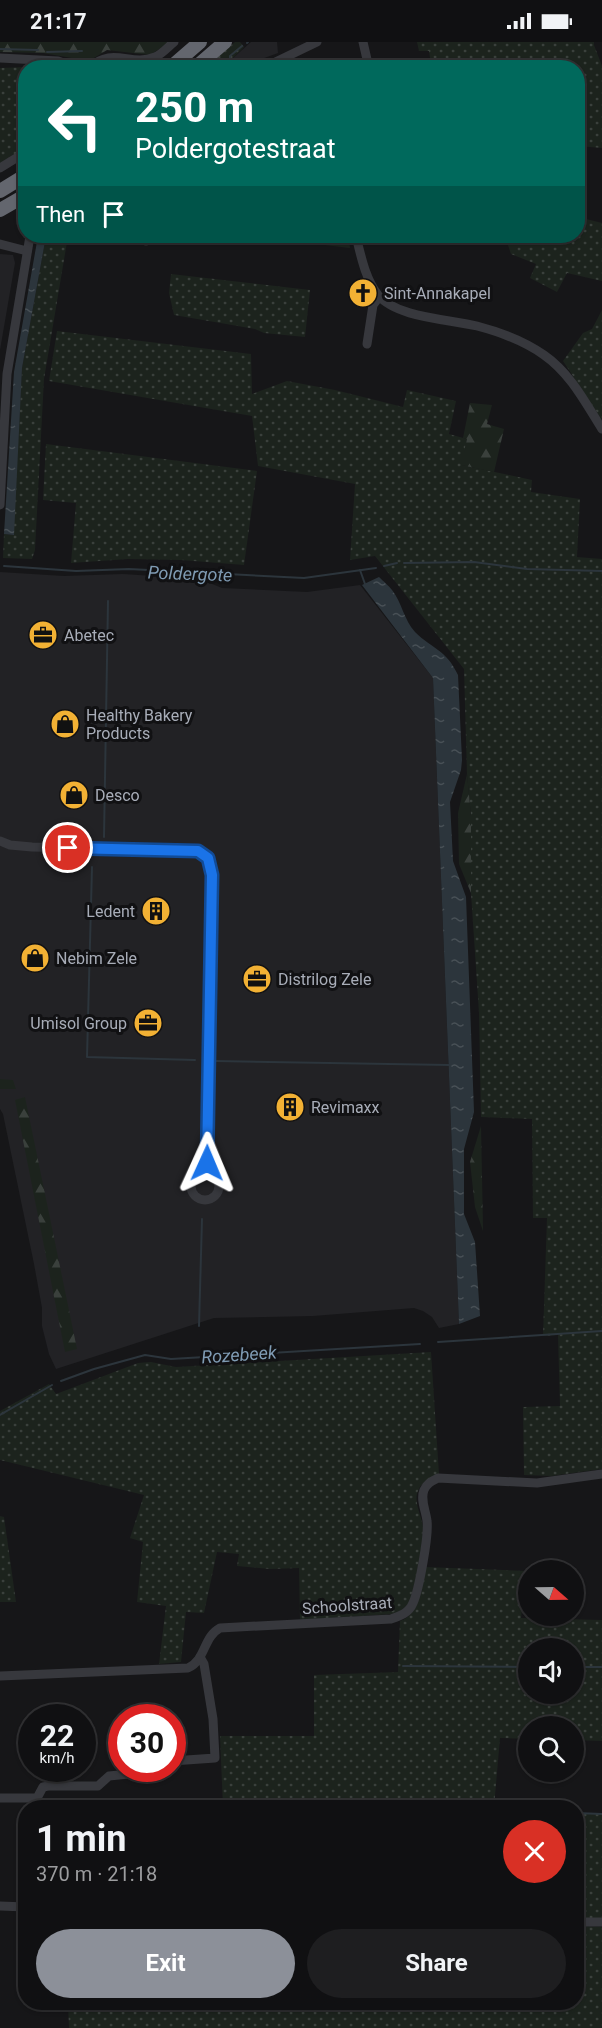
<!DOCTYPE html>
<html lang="en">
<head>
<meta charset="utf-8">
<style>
	body { margin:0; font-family:Roboto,sans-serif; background:#1e1e20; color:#f1f3f6; height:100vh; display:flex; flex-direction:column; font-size:22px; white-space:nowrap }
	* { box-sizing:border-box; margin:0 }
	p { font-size:20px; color:#9c9d9f }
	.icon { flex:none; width:33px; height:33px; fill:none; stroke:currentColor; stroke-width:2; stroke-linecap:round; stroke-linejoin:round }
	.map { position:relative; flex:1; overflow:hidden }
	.panel { position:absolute; left:18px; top:1758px; width:566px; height:210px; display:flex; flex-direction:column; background:#101012; border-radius:24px; box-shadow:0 2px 4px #0004,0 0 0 2px #303032 }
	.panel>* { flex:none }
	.banner { position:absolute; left:18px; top:18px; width:567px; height:183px; border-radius:24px; box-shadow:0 2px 4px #0004,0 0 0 2px #303032; background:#00695c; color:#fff; overflow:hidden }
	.needle { width:39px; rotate:110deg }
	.fabs { position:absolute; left:518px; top:1518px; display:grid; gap:12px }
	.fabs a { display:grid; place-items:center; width:66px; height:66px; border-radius:50%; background:#101012; box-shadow:0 2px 4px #0004,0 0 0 2px #303032; font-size:30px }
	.speed { position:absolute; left:18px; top:1662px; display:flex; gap:12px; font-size:30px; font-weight:700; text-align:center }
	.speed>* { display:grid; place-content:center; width:78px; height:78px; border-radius:50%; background:#101012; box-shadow:0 2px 4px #0004,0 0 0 2px #303032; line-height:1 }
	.speed small { font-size:15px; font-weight:400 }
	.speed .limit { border:9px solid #d22; background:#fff; color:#111 }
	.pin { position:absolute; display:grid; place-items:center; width:51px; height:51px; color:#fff; margin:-26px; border:3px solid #fff; border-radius:50%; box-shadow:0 2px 6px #0007 }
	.me { position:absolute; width:66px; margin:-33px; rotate:1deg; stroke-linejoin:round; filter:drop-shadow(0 0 4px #0008) }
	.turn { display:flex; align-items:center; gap:21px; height:126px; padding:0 18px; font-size:27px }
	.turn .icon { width:78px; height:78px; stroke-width:2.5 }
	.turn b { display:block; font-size:42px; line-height:51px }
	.then { display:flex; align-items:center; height:57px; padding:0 18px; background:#0003; gap:12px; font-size:22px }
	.round { display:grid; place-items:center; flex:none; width:63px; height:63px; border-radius:32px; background:#1e1e20 }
	.headline { display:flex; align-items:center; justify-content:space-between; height:102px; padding:0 18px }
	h1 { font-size:36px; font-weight:700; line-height:45px }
	.cta { display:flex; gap:12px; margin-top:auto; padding:12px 18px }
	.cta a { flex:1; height:69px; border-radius:36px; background:#8c9099; color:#fff; font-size:24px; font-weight:700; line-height:69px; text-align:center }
	.cta a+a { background:#1e1e20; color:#f1f3f6 }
	.status { display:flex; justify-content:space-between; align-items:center; height:42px; padding:0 30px; background:#101012; direction:ltr }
	.status svg { height:16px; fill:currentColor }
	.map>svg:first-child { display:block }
</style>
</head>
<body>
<div class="status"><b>21:17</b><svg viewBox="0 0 49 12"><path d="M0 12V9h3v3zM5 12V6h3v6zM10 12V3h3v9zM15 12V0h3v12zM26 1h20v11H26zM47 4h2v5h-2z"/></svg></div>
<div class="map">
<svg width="602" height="1986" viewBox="0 0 602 1986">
	<defs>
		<pattern id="grass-dots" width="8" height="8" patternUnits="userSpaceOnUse" patternTransform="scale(1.5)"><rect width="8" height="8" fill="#1c231d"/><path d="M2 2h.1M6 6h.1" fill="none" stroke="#3a403c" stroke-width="1.8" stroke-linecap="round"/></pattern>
		<pattern id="forest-firs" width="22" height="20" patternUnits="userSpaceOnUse" patternTransform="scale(1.5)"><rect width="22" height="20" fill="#1c231d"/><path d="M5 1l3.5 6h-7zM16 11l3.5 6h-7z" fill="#3a403c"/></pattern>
		<pattern id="water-ripples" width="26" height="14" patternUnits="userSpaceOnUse" patternTransform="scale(1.5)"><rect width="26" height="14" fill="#2c353c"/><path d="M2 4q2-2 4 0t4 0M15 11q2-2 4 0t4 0" fill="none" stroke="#485056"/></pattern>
	</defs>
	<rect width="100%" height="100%" fill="#161618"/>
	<!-- built -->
	<g fill="#222225">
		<path d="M 251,0 L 277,0 L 278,11 L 248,22 L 234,21 L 232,17 Z"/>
		<path d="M 0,212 L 13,213 L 15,221 L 0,308 Z"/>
		<path d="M 0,530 L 64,534 L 123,532 L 200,537 L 222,546 L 307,550 L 360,543 L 433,636 L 459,1282 L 439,1286 L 432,1275 L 423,1269 L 414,1266 L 313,1274 L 214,1276 L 56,1327 L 49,1312 L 42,1284 L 42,1266 L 34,1222 L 3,1072 L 0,1067 Z"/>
	</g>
	<!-- grass -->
	<g fill="url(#grass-dots)" fill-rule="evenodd">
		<path d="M 235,0 L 240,0 L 244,5 L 232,17 L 234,21 L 248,22 L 249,25 L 206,26 Z"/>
		<path d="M 417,0 L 594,0 L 594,3 L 602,24 L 602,106 L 578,104 L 578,26 L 463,26 L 462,21 L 431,23 L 429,9 L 419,9 Z"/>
		<path d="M 52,24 L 57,25 L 26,26 L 25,106 L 0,121 L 0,26 Z"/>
		<path d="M 578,150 L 586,152 L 578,175 L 602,181 L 602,239 L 567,231 L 557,250 L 530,236 L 536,222 L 511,212 L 505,194 L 578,194 Z"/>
		<path d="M 46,194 L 68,194 L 44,337 L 35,508 L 32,517 L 3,516 L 4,492 L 13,493 L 22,326 Z"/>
		<path d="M 244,194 L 348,194 L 350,206 L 259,195 Z"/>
		<path d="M 171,232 L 310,248 L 305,295 L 264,291 L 255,287 L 174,273 L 169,251 Z"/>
		<path d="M 602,268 L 602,378 L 563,319 L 583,291 L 592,287 Z"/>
		<path d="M 57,289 L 251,312 L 252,352 L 287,339 L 335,348 L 403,365 L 407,348 L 456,359 L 449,392 L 467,397 L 462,423 L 532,438 L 531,450 L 580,457 L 577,515 L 602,517 L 602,1427 L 551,1434 L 524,1433 L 523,1365 L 560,1364 L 558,1293 L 543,1294 L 547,1176 L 533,1176 L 532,1077 L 481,1075 L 479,971 L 471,851 L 471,774 L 467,732 L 464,627 L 375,514 L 350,518 L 355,442 L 258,424 L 252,374 L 49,339 Z"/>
		<path d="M 46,402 L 257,429 L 244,523 L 181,518 L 128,517 L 71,521 L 76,461 L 43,458 Z"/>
		<path d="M 431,1310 L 439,1432 C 430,1436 422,1439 418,1449 C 413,1460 422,1474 423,1485 C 423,1500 415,1550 408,1562 C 404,1568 398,1570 392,1572 L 300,1578 L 299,1526 L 270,1527 L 237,1524 L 239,1512 L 217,1510 L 204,1571 L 186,1570 L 181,1620 L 159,1622 L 166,1564 L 137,1560 L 143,1500 L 130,1496 L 144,1453 L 0,1418 L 0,1369 L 49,1342 L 56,1352 L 138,1321 L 151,1320 L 176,1325 Z"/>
		<path d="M 0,1474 L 4,1475 L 16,1560 L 0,1560 Z"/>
		<path d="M 425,1525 L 528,1529 L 528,1557 L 522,1567 L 521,1576 L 602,1578 L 602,1699 L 573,1698 L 573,1684 L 528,1684 L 528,1697 L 500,1696 L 494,1765 L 95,1766 L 109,1760 L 223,1765 L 220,1694 L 314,1694 L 314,1633 L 398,1630 L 400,1579 C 420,1573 421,1543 425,1525 ZM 528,1606 L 573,1606 L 573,1652 L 528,1652 Z"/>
		<path d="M 576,1771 L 602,1771 L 602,1877 L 576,1876 Z"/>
		<path d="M 576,1884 L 602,1885 L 602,1986 L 69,1986 L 68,1961 L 576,1960 Z"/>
	</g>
	<!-- forest -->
	<g fill="url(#forest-firs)">
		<path d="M 0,0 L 170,0 L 150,13 L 107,8 L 89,19 L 43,11 L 0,10 Z"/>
		<path d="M 470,361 L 492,363 L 487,382 L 504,387 L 494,430 L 461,423 L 467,397 L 463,396 Z"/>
		<path d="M 467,732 L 471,774 L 471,851 L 459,822 L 458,771 Z"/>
		<path d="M 0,1037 L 13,1038 L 16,1047 L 0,1047 Z"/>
		<path d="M 25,1055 L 77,1307 L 65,1310 L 15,1058 Z"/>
		<path d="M 481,1084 L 483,1186 L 483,1189 L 475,1165 L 470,1120 Z"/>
	</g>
	<!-- water -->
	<g fill="url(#water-ripples)">
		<path d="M 38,194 L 46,194 L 22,326 L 14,493 L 4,492 L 14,330 Z"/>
		<path d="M 379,535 C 383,539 389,544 392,548 C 402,561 404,578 415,590 C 432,607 446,607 458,633 L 462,718 L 461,728 L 450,760 L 453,819 L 466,855 L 474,1070 L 464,1107 L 464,1172 L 475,1200 L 480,1274 L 459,1282 L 433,636 L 362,543 Z"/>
	</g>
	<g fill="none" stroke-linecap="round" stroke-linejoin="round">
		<!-- stream -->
		<g stroke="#2c353c" stroke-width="2">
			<path d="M 247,1 L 248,0"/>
			<path d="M 242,4 L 230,14 L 230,18 L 235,23 L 244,23"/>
			<path d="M 0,7 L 38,8"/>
			<path d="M 47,10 L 82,9"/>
			<path d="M 404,521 L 474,520 L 527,527 L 602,529"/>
			<path d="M 4,524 L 76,529 L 129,527 L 304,536 L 376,526"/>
			<path d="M 384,524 L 397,521"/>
			<path d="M 360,528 L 365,542"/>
			<path d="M 104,795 L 108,559"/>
			<path d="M 92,825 L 87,1015 L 195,1018"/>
			<path d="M 216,1019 L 449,1023"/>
			<path d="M 199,1284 L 202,1177"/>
			<path d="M 438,1300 L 602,1289"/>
			<path d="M 61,1339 L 94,1327 L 145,1313 L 171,1317 L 420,1302"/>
			<path d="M 0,1373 L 52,1343"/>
			<path d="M 403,1624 L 528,1625"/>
			<path d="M 573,1625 L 602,1625"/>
			<path d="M 228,1760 L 383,1766"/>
			<path d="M 576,1771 L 602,1772"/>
		</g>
		<!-- minor -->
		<g stroke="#37383d" stroke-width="9">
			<path d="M 363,0 L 369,26"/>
			<path d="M 0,16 L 58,19 L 78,26"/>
			<path d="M 89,26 C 113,4 130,25 155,15 C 162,12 168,5 174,0"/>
			<path d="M 263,26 L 317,0"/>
			<path d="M 0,126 L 26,110"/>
			<path d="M 356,194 C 361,214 365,236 378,253 C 397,276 449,277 477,284 C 500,290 524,299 544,313 C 570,331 585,360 602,387"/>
			<path d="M 146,199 L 146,194"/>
			<path d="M 0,202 L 27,209"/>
			<path d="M 367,302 L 373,263 L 379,255"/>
			<path d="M 0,463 L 7,332 L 30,194"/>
			<path d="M 0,799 L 10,803 L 32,805 L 198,809 L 208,816 L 212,833 L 206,1130"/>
			<circle cx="205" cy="1144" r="14"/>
			<path d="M 0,1634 L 188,1626 C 206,1618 203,1595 220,1586 L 391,1577 C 400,1574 409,1571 413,1561 C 419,1548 429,1493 427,1479 C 426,1469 420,1458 424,1448 C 427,1441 432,1439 438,1436 L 537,1441 L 602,1432"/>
			<path d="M 172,1719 L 215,1716 L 213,1677 L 204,1622 L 200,1615"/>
			<path d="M 0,1756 L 37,1756 L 43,1745 L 48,1744 L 98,1744 L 109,1734 L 139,1731 L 144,1726"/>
			<path d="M 0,1864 L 26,1865"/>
			<path d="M 576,1880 L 602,1880"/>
		</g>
		<!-- highway -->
		<g stroke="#63666e" stroke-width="14">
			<path d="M 170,26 L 200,0"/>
			<path d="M 195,26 L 225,0"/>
			<path d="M 0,149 L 26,133"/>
			<path d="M 0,168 L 26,153"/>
		</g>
	</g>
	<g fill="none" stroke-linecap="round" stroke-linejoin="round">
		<!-- route casing -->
		<g stroke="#114b97" stroke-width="15">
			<path id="route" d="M 68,806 L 198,809 L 208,816 L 212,833 L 207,1121"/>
		</g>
		<!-- route -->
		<use href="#route" stroke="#1a73e8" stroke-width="10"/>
	</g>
	<!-- icons -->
	<defs>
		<g id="church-disc" transform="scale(1.5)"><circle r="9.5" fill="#f2b134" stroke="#111113"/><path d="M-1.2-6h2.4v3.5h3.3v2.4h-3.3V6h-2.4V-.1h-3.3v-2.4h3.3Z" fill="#111"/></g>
		<g id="office-disc" transform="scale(1.5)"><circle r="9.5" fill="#f2b134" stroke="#111113"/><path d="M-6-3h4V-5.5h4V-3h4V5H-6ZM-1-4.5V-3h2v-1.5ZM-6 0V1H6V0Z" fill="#111"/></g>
		<g id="shop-disc" transform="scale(1.5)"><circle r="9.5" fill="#f2b134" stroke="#111113"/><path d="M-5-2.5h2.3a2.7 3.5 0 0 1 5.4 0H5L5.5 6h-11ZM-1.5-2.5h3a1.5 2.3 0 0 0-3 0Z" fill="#111"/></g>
		<g id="building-disc" transform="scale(1.5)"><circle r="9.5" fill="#f2b134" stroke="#111113"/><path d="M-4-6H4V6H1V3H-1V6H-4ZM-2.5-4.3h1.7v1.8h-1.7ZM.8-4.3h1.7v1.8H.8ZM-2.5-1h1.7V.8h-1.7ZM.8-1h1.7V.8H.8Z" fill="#111"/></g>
	</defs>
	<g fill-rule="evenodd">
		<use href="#church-disc" x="363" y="251"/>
		<use href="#office-disc" x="43" y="593"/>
		<use href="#shop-disc" x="65" y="682"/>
		<use href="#shop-disc" x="74" y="753"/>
		<use href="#building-disc" x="156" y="869"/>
		<use href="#shop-disc" x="35" y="916"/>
		<use href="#office-disc" x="257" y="937"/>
		<use href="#office-disc" x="148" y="981"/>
		<use href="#building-disc" x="290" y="1065"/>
	</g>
	<g text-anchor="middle" stroke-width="6" stroke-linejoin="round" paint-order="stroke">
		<!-- poi labels -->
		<g font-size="16" fill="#a8adb8" stroke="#111113" text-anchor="start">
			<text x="384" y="257">Sint-Annakapel</text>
			<text x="64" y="599">Abetec</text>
			<text x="86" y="679">Healthy Bakery<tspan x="86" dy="18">Products</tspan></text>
			<text x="95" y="759">Desco</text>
			<text x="135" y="875" text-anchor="end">Ledent</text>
			<text x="56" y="922">Nebim Zele</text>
			<text x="278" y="943">Distrilog Zele</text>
			<text x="127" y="987" text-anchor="end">Umisol Group</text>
			<text x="311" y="1071">Revimaxx</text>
		</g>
		<!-- street labels -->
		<g font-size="16" fill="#a8adb8" stroke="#111113">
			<text transform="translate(347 1563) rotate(-4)" y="6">Schoolstraat</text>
		</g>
		<!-- water labels -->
		<g font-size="18" font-style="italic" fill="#7f9bb3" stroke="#111113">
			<text transform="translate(190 532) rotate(2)" y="6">Poldergote</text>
			<text transform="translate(239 1313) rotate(-4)" y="6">Rozebeek</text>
		</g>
	</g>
</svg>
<div class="fabs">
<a><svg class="needle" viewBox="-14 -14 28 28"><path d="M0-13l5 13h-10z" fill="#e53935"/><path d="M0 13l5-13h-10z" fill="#9c9d9f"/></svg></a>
<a><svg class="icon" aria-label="sound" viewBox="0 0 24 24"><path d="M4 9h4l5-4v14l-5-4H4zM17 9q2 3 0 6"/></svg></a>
<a><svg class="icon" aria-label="search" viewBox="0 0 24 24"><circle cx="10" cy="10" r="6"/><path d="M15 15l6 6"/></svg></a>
</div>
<div class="speed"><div>22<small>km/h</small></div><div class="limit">30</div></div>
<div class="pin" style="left:68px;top:806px;background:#d93025"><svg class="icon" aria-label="arrive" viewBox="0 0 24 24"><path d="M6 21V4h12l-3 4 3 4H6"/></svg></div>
<svg class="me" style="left:207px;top:1121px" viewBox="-20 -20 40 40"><path d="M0-17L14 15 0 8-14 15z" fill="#1a73e8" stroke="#fff" stroke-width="4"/></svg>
<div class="banner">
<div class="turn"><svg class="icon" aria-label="left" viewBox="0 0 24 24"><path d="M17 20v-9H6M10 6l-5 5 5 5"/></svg><div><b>250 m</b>Poldergotestraat</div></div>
<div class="then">Then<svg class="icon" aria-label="arrive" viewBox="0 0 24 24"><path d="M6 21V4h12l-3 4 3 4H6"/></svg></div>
</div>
<section class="panel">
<div class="headline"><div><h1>1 min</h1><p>370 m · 21:18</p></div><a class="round" style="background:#d93025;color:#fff"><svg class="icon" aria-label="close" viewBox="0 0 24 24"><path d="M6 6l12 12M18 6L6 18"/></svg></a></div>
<div class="cta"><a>Exit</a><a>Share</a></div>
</section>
</div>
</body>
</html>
